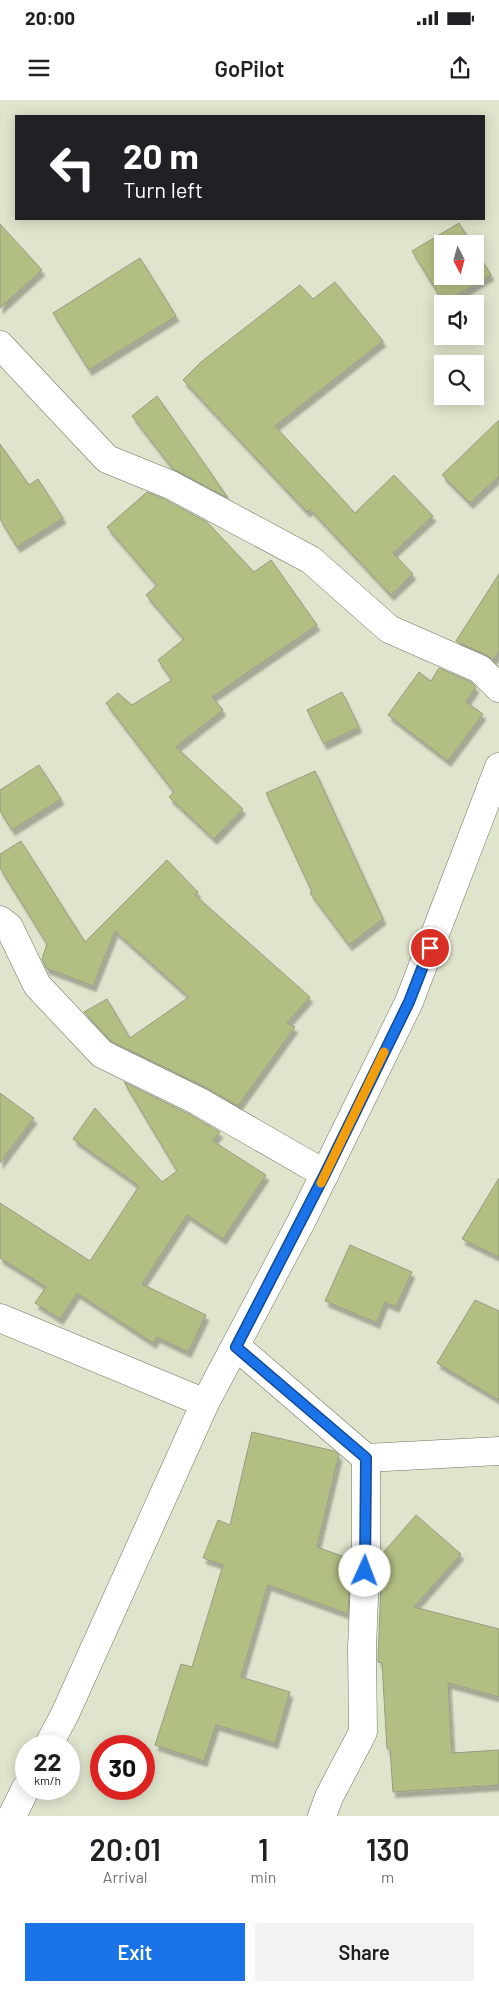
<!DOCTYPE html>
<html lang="en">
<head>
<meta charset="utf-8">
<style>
	body { margin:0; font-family:Barlow,sans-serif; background:#f2f2f2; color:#202124; height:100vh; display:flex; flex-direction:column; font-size:19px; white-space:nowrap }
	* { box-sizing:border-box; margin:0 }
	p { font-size:16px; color:#757577 }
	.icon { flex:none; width:28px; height:28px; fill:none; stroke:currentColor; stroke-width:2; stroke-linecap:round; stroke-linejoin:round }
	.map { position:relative; height:1716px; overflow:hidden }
	.side { display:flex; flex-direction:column; background:#fff; flex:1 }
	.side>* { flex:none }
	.top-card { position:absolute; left:15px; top:15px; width:470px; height:105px; border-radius:0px; box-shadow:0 2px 12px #0003; background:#202124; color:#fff; overflow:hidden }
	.needle { width:32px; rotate:174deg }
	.tools { position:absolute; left:434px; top:135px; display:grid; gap:10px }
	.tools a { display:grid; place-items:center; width:50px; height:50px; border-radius:0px; background:#fff; box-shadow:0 2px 12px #0003; font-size:25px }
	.speed { position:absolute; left:15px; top:1635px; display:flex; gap:10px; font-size:25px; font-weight:700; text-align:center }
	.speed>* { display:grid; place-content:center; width:65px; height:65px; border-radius:50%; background:#fff; box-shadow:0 2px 12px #0003; line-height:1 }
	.speed small { font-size:12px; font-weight:400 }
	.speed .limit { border:8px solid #d22; background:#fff; color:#111 }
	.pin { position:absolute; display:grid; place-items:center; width:42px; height:42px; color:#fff; margin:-21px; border:2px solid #fff; border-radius:50%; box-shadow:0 1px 5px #0007 }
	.me { position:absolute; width:55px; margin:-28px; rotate:2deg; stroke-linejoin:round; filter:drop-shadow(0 0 4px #0008) }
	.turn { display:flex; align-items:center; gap:18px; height:105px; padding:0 25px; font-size:22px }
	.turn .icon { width:65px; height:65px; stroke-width:2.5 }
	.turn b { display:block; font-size:35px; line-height:42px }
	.eta { display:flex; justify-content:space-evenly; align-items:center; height:85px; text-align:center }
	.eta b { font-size:30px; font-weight:600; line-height:35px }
	.action { display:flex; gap:10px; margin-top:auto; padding:10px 25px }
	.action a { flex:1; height:58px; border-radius:0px; background:#1a73e8; color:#fff; font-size:20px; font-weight:600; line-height:58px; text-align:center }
	.action a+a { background:#f2f2f2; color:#202124 }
	.status { display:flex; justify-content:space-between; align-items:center; height:35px; padding:0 25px; background:#fff; direction:ltr }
	.status svg { height:14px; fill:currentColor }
	header { display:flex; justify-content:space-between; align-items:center; height:65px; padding:0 25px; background:#fff; font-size:22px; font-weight:600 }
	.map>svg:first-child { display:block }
</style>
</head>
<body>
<div class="status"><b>20:00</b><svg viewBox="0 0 49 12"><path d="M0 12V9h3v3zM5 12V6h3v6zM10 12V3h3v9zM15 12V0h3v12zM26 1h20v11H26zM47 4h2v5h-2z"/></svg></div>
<header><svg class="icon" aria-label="menu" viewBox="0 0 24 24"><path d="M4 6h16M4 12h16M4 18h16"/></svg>GoPilot<svg class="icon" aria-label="share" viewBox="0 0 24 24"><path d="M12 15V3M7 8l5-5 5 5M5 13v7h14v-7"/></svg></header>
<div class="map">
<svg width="499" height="1716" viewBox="0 0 499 1716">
	<defs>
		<filter id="shadow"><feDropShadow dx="3" dy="5.5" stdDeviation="1" flood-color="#0004"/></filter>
	</defs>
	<rect width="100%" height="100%" fill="#dfe5cc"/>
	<!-- building -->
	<g fill="#b2bf83" stroke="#969c85" filter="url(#shadow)">
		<path d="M 459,123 L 472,144 L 442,144 L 442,176 L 475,176 L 475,149 L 491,175 L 444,203 L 412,151 Z"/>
		<path d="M 0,124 L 42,170 L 0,208 Z"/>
		<path d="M 140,158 L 176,216 L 89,270 L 53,213 Z"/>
		<path d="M 335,182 L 383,241 L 275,326 L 355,413 L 394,375 L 433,416 L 393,453 L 413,474 L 391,495 L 310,409 L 307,412 L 183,280 L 201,262 L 300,185 L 313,199 Z"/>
		<path d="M 157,296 L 213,376 L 228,398 L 173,369 L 132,316 Z"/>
		<path d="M 499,320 L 499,376 L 470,403 L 442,375 Z"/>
		<path d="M 0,344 L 29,385 L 38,379 L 63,418 L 17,447 L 0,419 Z"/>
		<path d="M 147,392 L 164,399 L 207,422 L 254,472 L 271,460 L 317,525 L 212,597 L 223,610 L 176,647 L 243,709 L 214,739 L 169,697 L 174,692 L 106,603 L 118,593 L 132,605 L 172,580 L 158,560 L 184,539 L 146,495 L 157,485 L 107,427 Z"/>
		<path d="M 499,474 L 499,551 L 493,560 L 486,555 L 456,541 Z"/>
		<path d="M 439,568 L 471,582 L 476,587 L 466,602 L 483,614 L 448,661 L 388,615 L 419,572 L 431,581 Z"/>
		<path d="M 342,592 L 359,627 L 324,644 L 307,610 Z"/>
		<path d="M 39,665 L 61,699 L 12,730 L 0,711 L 0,690 Z"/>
		<path d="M 315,671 L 383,819 L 349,845 L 310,793 L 312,792 L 266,693 Z"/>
		<path d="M 21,741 L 85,842 L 167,760 L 198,792 L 195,795 L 310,897 L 287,923 L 295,927 L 238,1006 L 205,987 L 111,941 L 84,912 L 107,899 L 130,938 L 189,897 L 115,831 L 93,886 L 46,868 L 42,859 L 47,844 L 0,768 L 0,754 Z"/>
		<path d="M 124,982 L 191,1015 L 220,1032 L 213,1041 L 266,1075 L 223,1139 L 187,1115 L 142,1184 L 206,1215 L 188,1252 L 157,1237 L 153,1243 L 77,1193 L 60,1219 L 35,1203 L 46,1187 L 0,1158 L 0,1103 L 90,1161 L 139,1086 L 73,1039 L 95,1008 L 162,1082 L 177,1071 Z"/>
		<path d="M 0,993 L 34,1018 L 0,1063 Z"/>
		<path d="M 499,1078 L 499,1157 L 462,1139 Z"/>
		<path d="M 350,1145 L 412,1172 L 396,1207 L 385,1202 L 377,1223 L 325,1201 Z"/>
		<path d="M 475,1200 L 499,1211 L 499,1300 L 437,1263 Z"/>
		<path d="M 252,1332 L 334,1351 L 339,1355 L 317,1447 L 350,1459 L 348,1514 L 268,1485 L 241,1577 L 290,1592 L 275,1643 L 216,1625 L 204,1661 L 155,1645 L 181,1564 L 192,1567 L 223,1465 L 203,1458 L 218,1420 L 230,1425 Z"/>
		<path d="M 416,1415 L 461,1454 L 414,1507 L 499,1529 L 499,1597 L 448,1583 L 452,1653 L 499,1650 L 499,1685 L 393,1692 L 390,1649 L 387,1649 L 382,1563 L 378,1562 L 382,1454 Z"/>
	</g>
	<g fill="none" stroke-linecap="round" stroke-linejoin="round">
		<!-- minor casing -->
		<g stroke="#707560" stroke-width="29">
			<g id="minor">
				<path d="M 0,245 L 107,359 L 171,385 L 311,460 L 389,529 L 480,569 L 499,588"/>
				<path d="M 0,820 L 9,827 L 37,885 L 102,954 L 198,1001 L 325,1074"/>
				<path d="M 0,1218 L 205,1303"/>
				<path d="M 237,1247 L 366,1358 L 499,1351"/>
				<path d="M 322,1716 L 329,1697 L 363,1632 L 362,1548 L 366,1451 L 366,1358"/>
			</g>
		</g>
		<!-- tertiary casing -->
		<g stroke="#707560" stroke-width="29">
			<g id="tertiary">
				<path d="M 48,1646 L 65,1614 L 205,1303 L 301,1122 L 409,902 L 499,667"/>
				<path d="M 12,1716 L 26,1688"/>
			</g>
		</g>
		<!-- minor -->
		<use href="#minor" stroke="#fff" stroke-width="28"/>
		<!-- tertiary -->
		<use href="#tertiary" stroke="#fff" stroke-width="28"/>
	</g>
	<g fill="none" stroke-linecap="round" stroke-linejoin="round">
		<!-- route casing -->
		<g stroke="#114b97" stroke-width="12">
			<path id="route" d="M 365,1471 L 366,1358 L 236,1247 L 325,1074 L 409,902 L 430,848"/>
		</g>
		<!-- route -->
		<use href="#route" stroke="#1a73e8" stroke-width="9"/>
		<!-- slow -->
		<path stroke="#f59e0b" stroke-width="9" d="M 321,1083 L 384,952"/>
	</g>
</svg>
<div class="tools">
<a><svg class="needle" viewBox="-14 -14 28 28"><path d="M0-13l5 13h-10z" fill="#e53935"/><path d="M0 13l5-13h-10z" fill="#757577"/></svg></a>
<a><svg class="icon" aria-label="sound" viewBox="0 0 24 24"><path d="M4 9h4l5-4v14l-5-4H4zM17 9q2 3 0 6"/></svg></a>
<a><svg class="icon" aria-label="search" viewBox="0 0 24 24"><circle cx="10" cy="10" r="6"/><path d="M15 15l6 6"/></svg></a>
</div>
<div class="speed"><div>22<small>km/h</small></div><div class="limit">30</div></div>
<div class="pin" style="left:430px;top:848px;background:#d93025"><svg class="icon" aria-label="arrive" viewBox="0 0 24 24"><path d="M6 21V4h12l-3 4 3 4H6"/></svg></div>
<svg class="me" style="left:365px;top:1471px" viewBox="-20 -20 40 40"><circle r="19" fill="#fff"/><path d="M0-13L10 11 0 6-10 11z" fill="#1a73e8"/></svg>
<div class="top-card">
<div class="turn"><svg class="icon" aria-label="left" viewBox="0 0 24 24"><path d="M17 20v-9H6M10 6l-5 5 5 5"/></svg><div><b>20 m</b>Turn left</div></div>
</div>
</div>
<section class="side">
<div class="eta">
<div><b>20:01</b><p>Arrival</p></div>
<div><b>1</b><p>min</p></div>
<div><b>130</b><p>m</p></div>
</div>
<div class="action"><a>Exit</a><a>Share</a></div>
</section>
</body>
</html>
